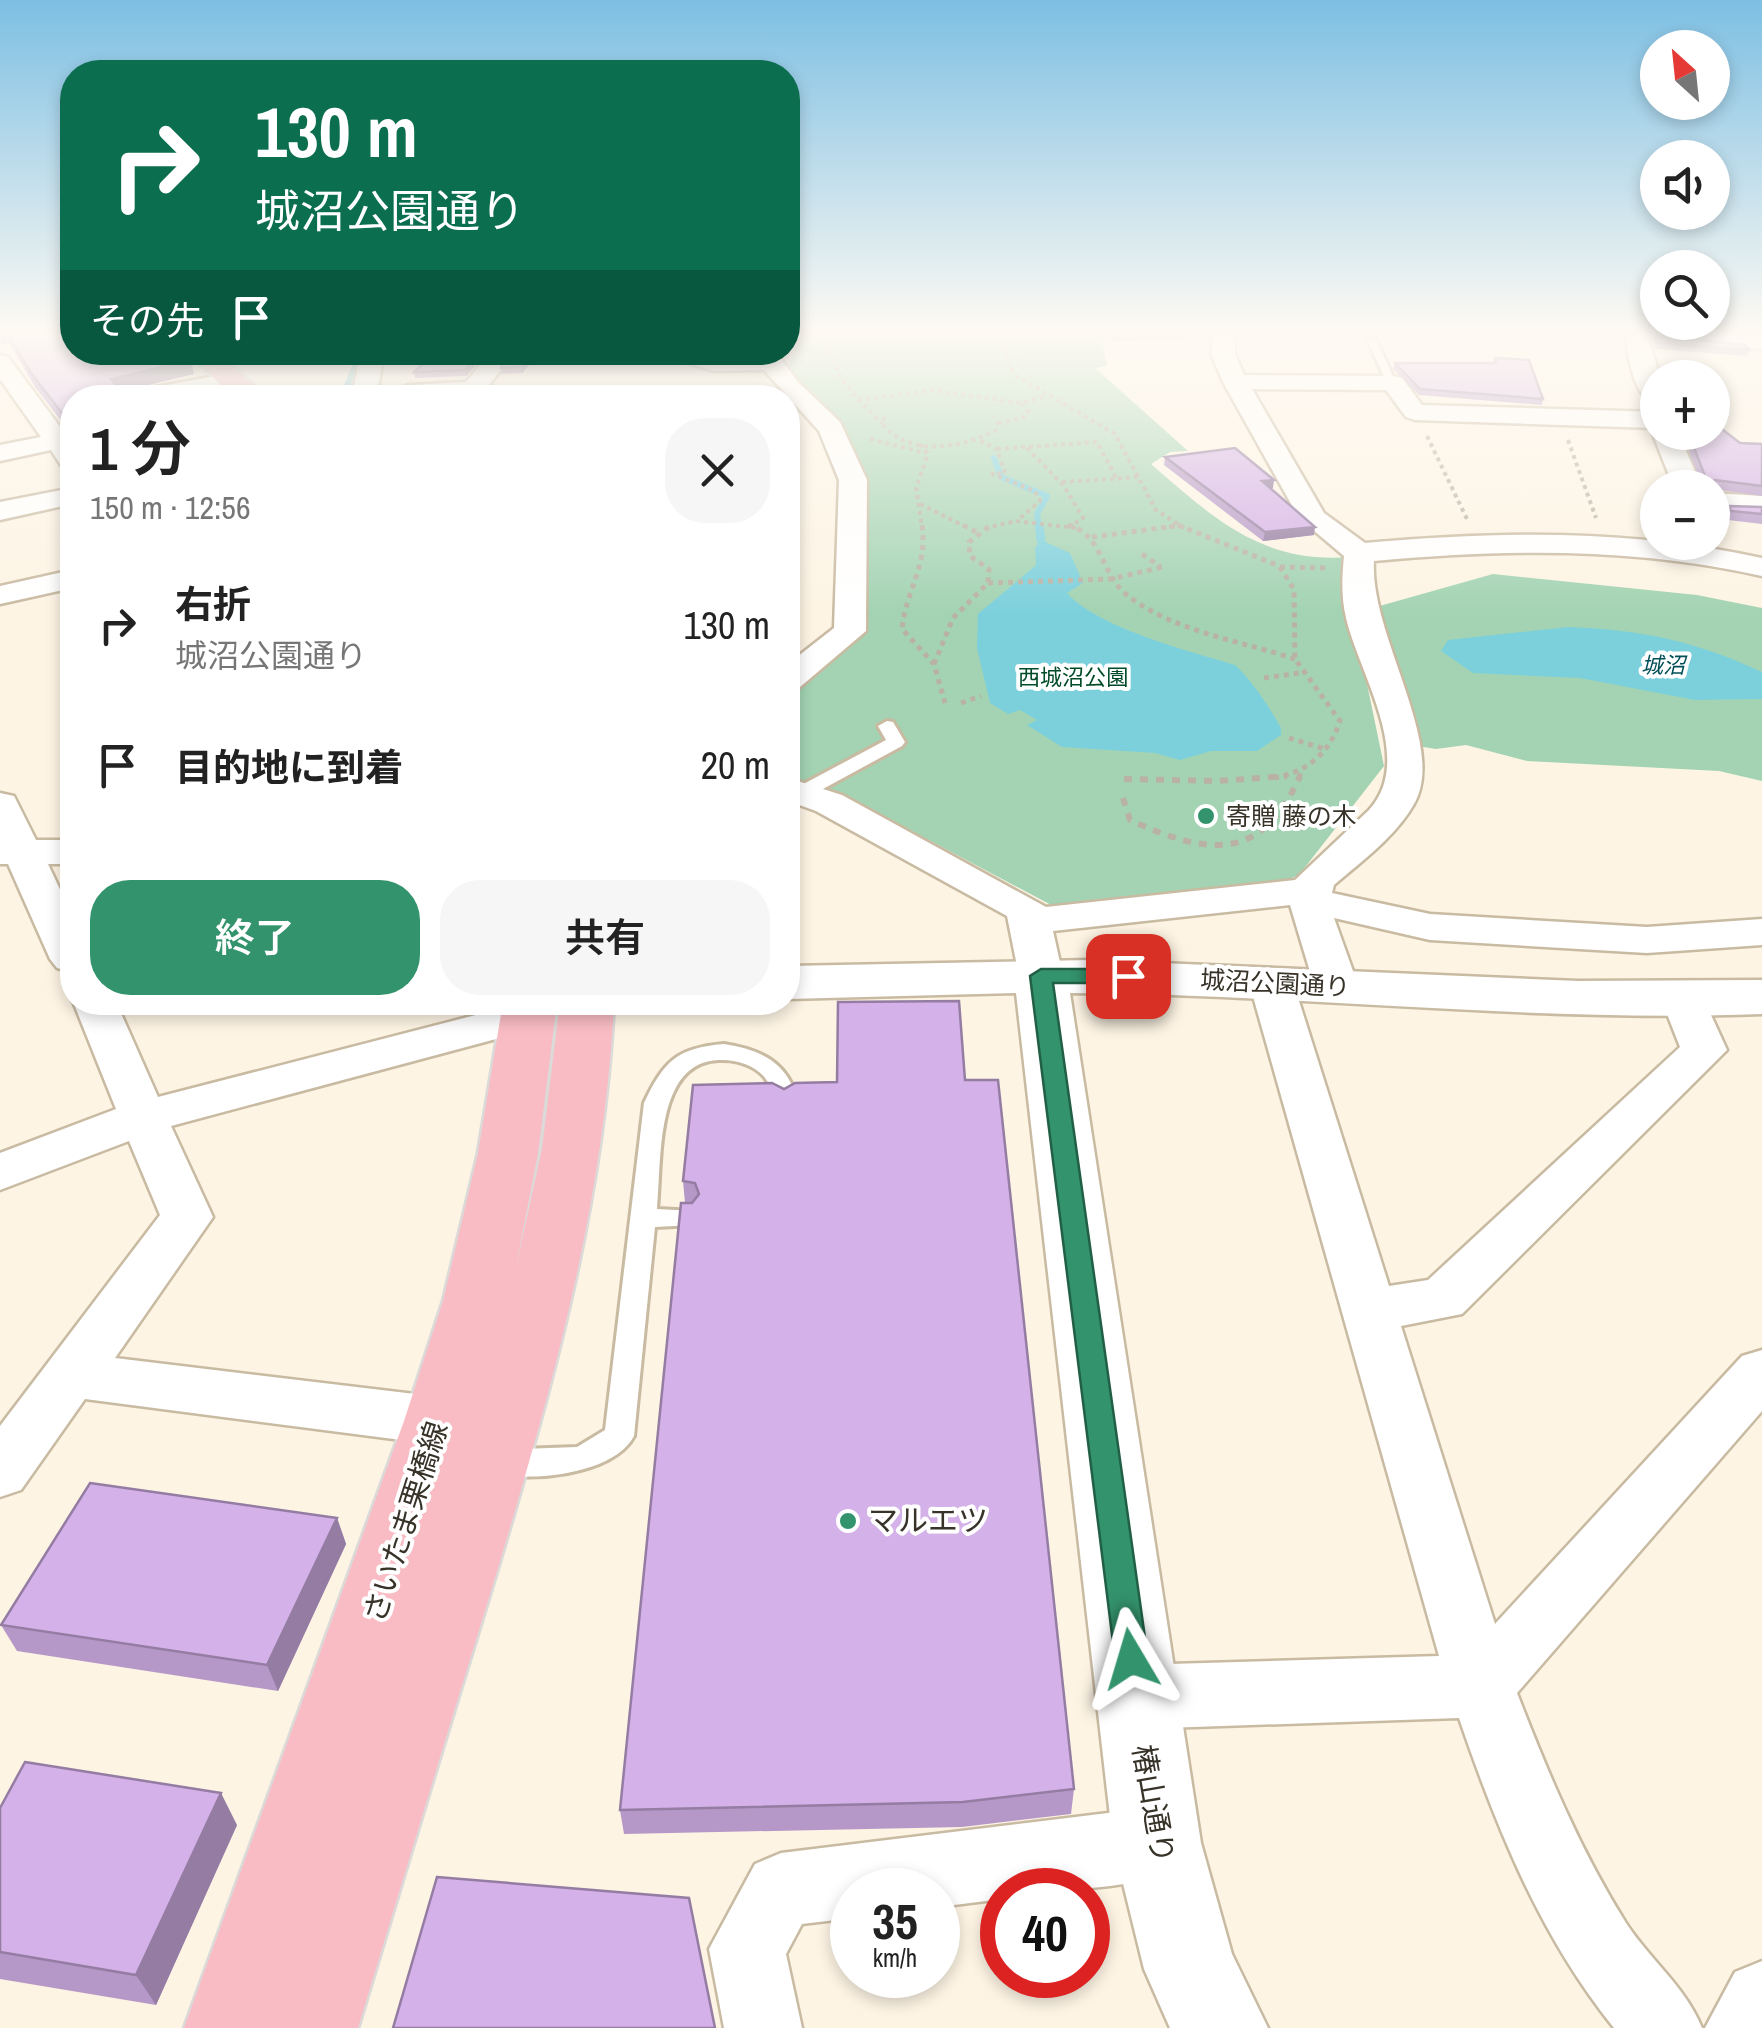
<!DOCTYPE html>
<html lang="ja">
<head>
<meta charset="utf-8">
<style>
	body { margin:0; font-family:"Archivo Narrow","Noto Sans JP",sans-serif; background:#f6f6f6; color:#222; height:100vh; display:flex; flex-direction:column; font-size:38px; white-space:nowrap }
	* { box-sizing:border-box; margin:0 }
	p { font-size:32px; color:#767676 }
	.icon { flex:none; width:55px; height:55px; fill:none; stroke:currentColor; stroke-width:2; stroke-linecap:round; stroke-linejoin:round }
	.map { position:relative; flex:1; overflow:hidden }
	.details { position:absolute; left:60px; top:385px; width:740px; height:630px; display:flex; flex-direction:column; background:#fff; border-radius:40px; box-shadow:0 5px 15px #0003 }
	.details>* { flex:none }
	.top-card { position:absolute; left:60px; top:60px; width:740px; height:305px; border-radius:40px; box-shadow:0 5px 15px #0003; background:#0b6e4f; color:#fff; overflow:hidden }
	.needle { width:65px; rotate:333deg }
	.controls { position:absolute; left:1640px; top:30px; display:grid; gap:20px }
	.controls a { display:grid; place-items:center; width:90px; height:90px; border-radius:50%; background:#fff; box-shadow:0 5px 15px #0003; font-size:50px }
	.speed { position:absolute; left:830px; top:1868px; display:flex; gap:20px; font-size:50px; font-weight:700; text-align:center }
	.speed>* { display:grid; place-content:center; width:130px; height:130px; border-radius:50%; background:#fff; box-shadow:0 5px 15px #0003; line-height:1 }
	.speed small { font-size:25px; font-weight:400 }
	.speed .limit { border:15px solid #d22; background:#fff; color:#111 }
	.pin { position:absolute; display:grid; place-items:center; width:85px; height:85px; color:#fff; margin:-42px; border-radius:20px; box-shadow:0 5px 15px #0006 }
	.me { position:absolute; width:110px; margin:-55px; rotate:353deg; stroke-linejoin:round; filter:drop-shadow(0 0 8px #0008) }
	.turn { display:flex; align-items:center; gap:35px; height:210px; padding:0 30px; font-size:45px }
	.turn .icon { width:130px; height:130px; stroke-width:2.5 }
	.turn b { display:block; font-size:70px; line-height:85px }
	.then { display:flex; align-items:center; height:95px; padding:0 30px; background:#0003; gap:20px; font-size:38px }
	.round { display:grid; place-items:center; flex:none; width:105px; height:105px; border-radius:40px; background:#f6f6f6 }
	.overview { display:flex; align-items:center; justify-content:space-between; height:170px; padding:0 30px }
	h1 { font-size:60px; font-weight:600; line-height:75px }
	.cta { display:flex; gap:20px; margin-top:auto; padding:20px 30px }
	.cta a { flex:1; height:115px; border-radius:40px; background:#33936c; color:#fff; font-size:40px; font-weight:600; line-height:115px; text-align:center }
	.cta a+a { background:#f6f6f6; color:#222 }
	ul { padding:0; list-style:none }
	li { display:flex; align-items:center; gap:30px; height:140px; padding:0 30px }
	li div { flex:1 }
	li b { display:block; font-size:38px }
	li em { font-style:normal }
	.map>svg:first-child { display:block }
</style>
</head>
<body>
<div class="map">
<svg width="1762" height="2028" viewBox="0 0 1762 2028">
	<rect width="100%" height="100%" fill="#fdf4e4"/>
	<!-- green -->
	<g fill="#a3d3b3">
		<path d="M 807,331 L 1126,331 L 1102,340 L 1107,366 L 1095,368 L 1188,451 L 1170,452 L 1151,464 C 1213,518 1262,564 1350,557 L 1346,582 L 1384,766 L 1299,875 L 1278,884 L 1053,906 L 840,793 L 788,777 L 788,693 L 862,632 L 861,476 L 785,376 L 800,336 Z"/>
		<path d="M 1493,574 L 1697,595 L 1762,608 L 1762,781 L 1719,771 L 1527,761 L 1466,745 L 1436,749 L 1411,745 L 1376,607 Z"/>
	</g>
	<!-- water -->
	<g fill="#7cd0dc">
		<path d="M 1041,540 L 1070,553 L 1083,583 L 1067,593 C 1098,628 1189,651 1235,665 C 1253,682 1268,705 1281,728 L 1281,735 L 1257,751 L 1211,751 L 1180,760 L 1155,753 L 1062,747 L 1027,725 L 1037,720 L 1020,710 L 1008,714 L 990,703 L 977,648 L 978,614 L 1036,565 L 1035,548 Z"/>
		<path d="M 1569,627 C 1643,630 1695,641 1762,672 L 1762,699 L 1695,700 L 1580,678 L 1473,673 L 1441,651 L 1448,640 Z"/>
	</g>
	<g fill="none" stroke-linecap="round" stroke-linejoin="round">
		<!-- stream-far1 -->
		<g stroke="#7cd0dc" stroke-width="6">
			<path d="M 342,398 L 361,352"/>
			<path d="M 994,458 L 1001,477 L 1047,496 L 1037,514 L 1039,528"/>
		</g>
		<!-- stream -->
		<path stroke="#7cd0dc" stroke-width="9" d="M 1039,525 L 1041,540"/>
		<!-- service casing -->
		<g stroke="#c9baa2" stroke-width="6">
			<g id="service">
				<path d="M 1366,337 L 1376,339 L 1397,386 L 1387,383 Z"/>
				<path d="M 887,721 L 893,722 L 905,742 L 902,746 L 810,796 L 796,796 L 796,788 L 886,740 L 878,726 Z"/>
				<path d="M 724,1044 C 762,1050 789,1063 798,1103 L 786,1111 L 778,1109 C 773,1101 774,1094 770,1087 C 763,1067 738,1059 719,1060 C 654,1062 662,1162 657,1209 L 694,1211 L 698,1218 L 694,1225 L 655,1227 L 634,1436 C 614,1475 525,1484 487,1471 L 483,1462 L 487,1453 L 498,1450 L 577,1447 L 605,1430 L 644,1103 C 664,1061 677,1048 724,1044 Z"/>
			</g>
		</g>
		<!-- minor casing -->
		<g stroke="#c9baa2" stroke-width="5">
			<g id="minor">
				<path d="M 1213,331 L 1235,331 L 1235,354 L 1244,375 L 1393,376 L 1402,378 L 1422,405 L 1658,412 L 1658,432 L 1678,432 L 1702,488 L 1674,488 L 1652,432 L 1655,428 L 1415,420 L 1406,417 L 1386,390 L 1252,389 L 1324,513 L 1365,543 C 1501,531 1631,529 1762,558 L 1762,576 C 1633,547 1505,549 1374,561 C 1369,634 1448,746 1414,804 C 1396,836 1362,861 1334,885 L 1332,893 L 1430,914 L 1647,927 L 1762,919 L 1762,945 L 1647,953 L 1430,940 L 1334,918 L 1358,985 L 1352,995 L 1336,999 L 1320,995 L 1314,985 L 1290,905 L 1053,931 L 1063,976 L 1056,985 L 1041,989 L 1026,985 L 1019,976 L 1007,916 L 816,811 L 788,801 L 788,778 L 842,795 L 1046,907 L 1295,880 L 1369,810 C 1416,759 1359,674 1346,618 C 1341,597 1342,577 1344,556 L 1299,518 L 1223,382 L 1211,354 Z"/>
				<path d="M 1625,331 L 1762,335 L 1762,349 L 1648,336 L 1660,378 L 1658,406 C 1633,400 1627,352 1625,331 Z"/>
				<path d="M 360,352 L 384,352 L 379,383 L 370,398 L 345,398 L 355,383 Z"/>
				<path d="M 491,352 L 515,352 L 482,394 L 379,398 L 408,385 L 466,382 Z"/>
				<path d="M 653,352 L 714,357 L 776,352 L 798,382 L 840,422 L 867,480 L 866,631 L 800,687 L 788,690 L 788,664 L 834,628 L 839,480 L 819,431 L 764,370 L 714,371 Z"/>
				<path d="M 0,355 L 8,357 L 72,443 L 72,469 L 62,467 L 51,450 L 0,461 L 0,445 L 41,437 L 0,379 Z"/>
				<path d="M 232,373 L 241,375 L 244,380 L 241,385 L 180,398 L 127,398 L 139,390 Z"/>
				<path d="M 72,488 L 72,504 L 0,520 L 0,502 Z"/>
				<path d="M 1712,493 L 1762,496 L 1762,514 L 1712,510 Z"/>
				<path d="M 72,570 L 72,588 L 0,604 L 0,586 Z"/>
				<path d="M 0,793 L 14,796 L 36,840 L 72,840 L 72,864 L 48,864 L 72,915 L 72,972 L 57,968 L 50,959 L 8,864 L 0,864 Z"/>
				<path d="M 1271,968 L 1287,972 L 1293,982 L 1389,1286 L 1428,1280 L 1680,1047 L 1662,1001 L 1668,991 L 1684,987 L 1700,991 L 1727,1050 L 1462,1314 L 1401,1326 L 1495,1624 L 1742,1356 L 1762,1350 L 1762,1411 L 1517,1693 C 1548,1773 1580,1850 1626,1923 C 1650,1960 1685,1986 1702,2028 L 1614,2028 C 1540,1936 1497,1829 1459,1718 L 1136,1729 L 1112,1719 L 1102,1697 L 1112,1675 L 1136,1665 L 1439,1656 L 1249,982 L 1255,972 Z"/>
				<path d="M 72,999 L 116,1002 L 158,1097 L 526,1002 L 545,1006 L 552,1016 L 545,1026 L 171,1126 L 213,1217 L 115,1358 L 440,1397 L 461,1404 L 469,1421 L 461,1438 L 440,1445 L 85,1399 L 21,1490 L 0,1497 L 0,1426 L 160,1215 L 129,1141 L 0,1190 L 0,1153 L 116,1109 Z"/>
				<path d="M 1157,1807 L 1182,1818 L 1193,1843 L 1182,1868 C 1127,1891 1062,1890 1002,1890 L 1002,1899 L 938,1907 L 938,1890 L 852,1890 L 852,1918 L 802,1924 L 786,1954 L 802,2028 L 724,2028 L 709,1949 L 755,1864 L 781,1853 Z"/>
				<path d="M 1762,1961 L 1762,2028 L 1705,2028 L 1735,1972 Z"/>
			</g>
		</g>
		<!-- tertiary casing -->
		<g stroke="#c9baa2" stroke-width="5">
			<path id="tertiary" d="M 1090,960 L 1578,981 L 1762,980 L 1762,1014 C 1531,1023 1301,994 1070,993 L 1201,1843 L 1232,1954 L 1268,2028 L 1170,2028 L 1144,1969 L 1113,1843 L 1016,993 L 788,999 L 788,966 Z"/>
		</g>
		<!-- primary casing -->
		<g stroke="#dbdad8" stroke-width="5">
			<g id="primary">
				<path d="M 189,352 L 220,352 L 266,398 L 233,398 Z"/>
				<path d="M 503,1002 L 557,1002 L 538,1153 L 515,1272 L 542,1149 L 560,1002 L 614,1002 C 604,1210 548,1403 488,1601 C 444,1743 401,1886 358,2028 L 184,2028 L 404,1421 L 443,1301 L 478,1153 Z"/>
			</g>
		</g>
		<!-- path-far2 -->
		<g stroke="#b9b2a4" stroke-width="4" stroke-dasharray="4 4" stroke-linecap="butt">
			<path d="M 839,331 L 829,343 C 834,379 857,399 882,423"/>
			<path d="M 998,331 L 1013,374 L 1115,434 L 1156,510 L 1184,528"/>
			<path d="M 858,400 L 932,390 L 1021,403 L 1046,396"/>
			<path d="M 885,417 L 882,423 C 908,458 960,448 995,431 L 998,423 L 994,417"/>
			<path d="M 998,423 L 1022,418 L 1028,412 L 1021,403"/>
			<path d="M 1427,436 L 1467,519"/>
			<path d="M 870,439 L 925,453"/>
			<path d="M 1568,440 L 1596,518"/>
			<path d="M 980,441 L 997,449 L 1005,473 L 992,474 L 1035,491 L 1040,501 L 1018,520"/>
			<path d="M 920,444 L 928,454 L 916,488 L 922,528"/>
			<path d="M 1027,448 L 1064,486 L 1083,518 L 1074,524"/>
			<path d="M 997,449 L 1097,442 L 1117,479"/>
			<path d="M 1062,482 L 1139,477"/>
			<path d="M 920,504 L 968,528"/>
			<path d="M 985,528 L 1016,521 L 1076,528"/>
			<path d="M 1161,528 L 1175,526"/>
		</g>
		<!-- path-far1 -->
		<g stroke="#b9b2a4" stroke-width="5" stroke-dasharray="5 5" stroke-linecap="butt">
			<path d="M 922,525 C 928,567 906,589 902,629 L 934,664 L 945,703"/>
			<path d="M 963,525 L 976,532"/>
			<path d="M 1068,525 C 1103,534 1101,575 1127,595 C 1172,631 1241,641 1295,659"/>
			<path d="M 1178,525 L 1279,566 L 1294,589 L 1295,659 L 1340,721 C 1329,754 1306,773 1272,778"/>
			<path d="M 1092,537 L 1175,526"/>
			<path d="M 1142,554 L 1161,567"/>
			<path d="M 1280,567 L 1328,568"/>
			<path d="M 988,583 L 1111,579 L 1162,567"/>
			<path d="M 934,664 L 953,618 L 988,583 L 989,569 L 970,556 L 969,542 L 991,525"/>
			<path d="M 1264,678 L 1306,672"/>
			<path d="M 961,703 L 981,696"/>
			<path d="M 1289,738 L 1325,749"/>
			<path d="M 1299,778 L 1301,772"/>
		</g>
		<!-- path -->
		<g stroke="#b9b2a4" stroke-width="6" stroke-dasharray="8 8" stroke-linecap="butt">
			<path d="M 1124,779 L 1218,781 L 1287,776"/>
			<path d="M 1123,798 L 1130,820 C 1207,855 1261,864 1300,776"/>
		</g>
		<!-- service -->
		<use href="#service" fill="#fff" fill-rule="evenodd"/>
		<!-- minor -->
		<use href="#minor" fill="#fff" fill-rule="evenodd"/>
		<!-- tertiary -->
		<use href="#tertiary" fill="#fff" fill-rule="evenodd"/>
		<!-- primary -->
		<use href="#primary" fill="#f9bcc4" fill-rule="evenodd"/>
	</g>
	<!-- wall -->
	<g fill="#b698c8">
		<path d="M 0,331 L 194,374 L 72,398 L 72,435 L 35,387 L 9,343 L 1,344 Z"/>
		<path d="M 1109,331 L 1213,331 L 1209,338 L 1113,341 Z"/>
		<path d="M 1655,335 L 1749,350 L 1747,356 L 1656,349 L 1653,340 Z"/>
		<path d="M 435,352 L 487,352 L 466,376 L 415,378 L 414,372 Z"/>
		<path d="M 511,352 L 541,352 L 522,373 L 502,374 L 501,368 Z"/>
		<path d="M 1495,358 L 1543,399 L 1542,405 L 1419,395 L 1393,369 L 1395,363 L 1494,363 Z"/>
		<path d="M 1684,432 L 1712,432 L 1740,443 L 1762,444 L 1762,496 L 1712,489 L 1712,488 L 1703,488 L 1683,435 Z"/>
		<path d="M 1165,457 L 1273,488 L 1270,488 L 1314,535 L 1263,541 L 1164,465 Z"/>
		<path d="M 1729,506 L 1762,507 L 1762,524 L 1728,520 L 1727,515 Z"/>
		<path d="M 965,1080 L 1074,1789 L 1071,1814 L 962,1827 L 624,1834 L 620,1810 L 685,1203 L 683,1181 L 784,1089 L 837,1082 Z"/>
		<path d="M 337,1518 L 346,1544 L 278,1691 L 17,1651 L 1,1625 Z"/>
		<path d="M 0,1808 L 237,1825 L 156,2005 L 0,1979 Z"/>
	</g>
	<!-- shaded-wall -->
	<g fill="#947ca2">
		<path d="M 0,331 L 5,331 L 9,343 L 1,344 Z"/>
		<path d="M 481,352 L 487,352 L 466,376 L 465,370 Z"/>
		<path d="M 535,352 L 541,352 L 522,373 L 521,367 Z"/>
		<path d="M 191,360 L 194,374 L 115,393 L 111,379 Z"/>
		<path d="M 1274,480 L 1273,488 L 1261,490 L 1262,481 Z"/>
		<path d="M 1315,527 L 1314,535 L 1263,541 L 1265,532 Z"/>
		<path d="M 337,1518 L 346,1544 L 278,1691 L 267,1665 Z"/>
		<path d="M 221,1793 L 237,1825 L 156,2005 L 136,1975 Z"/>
	</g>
	<!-- building -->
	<g fill="#d4b1e8" stroke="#947ca2" stroke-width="2.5">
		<path d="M 6,331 L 72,331 L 72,352 L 183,352 L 191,360 L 111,379 L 127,398 L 72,398 L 72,426 L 31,373 Z"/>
		<path d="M 1112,331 L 1210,331 L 1114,334 Z"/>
		<path d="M 1655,335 L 1745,345 L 1749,350 L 1657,343 Z"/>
		<path d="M 435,352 L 481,352 L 465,370 L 414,372 Z"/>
		<path d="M 511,352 L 535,352 L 521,367 L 501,368 Z"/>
		<path d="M 1495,358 L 1529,360 L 1543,399 L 1420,389 L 1395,363 L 1496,363 Z"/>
		<path d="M 1712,426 L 1718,426 L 1740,443 L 1762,444 L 1762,486 L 1715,480 L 1708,484 L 1688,432 L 1712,432 Z"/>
		<path d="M 1235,448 L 1274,480 L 1262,481 L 1315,527 L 1265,532 L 1165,457 Z"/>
		<path d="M 1729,506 L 1762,507 L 1762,514 L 1731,511 Z"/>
		<path d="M 959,1001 L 965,1080 L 998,1080 L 1074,1789 L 963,1802 L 620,1810 L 681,1203 L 692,1203 L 699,1194 L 695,1183 L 683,1181 L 693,1085 L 772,1083 L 784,1089 L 795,1083 L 837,1082 L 838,1002 Z"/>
		<path d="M 90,1483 L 337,1518 L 267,1665 L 1,1625 Z"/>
		<path d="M 25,1762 L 221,1793 L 136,1975 L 0,1952 L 0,1808 Z"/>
		<path d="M 437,1877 L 689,1898 L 715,2028 L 393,2028 Z"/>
	</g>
	<!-- sky -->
	<linearGradient id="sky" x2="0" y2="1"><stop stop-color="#7dbfe3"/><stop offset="0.54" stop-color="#fefaf3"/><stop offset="1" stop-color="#fefaf3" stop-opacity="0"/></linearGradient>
	<rect width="1762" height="614" fill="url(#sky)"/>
	<!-- route -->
	<path fill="#33936c" stroke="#216046" stroke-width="2.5" d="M 1041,969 L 1128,969 L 1139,976 L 1128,983 L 1053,983 L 1148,1659 L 1143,1670 L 1131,1674 L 1119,1670 L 1115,1659 L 1030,976 Z"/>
	<!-- markers -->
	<g fill="#33936c" stroke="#fff" stroke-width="4">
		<circle cx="1206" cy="816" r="10"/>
		<circle cx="848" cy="1521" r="10"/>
	</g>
	<g text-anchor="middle" stroke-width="8" stroke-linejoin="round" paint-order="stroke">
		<!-- far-water labels -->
		<g font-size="22" font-style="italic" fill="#004f58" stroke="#fff">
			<text x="1663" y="673">城沼</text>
		</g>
		<!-- far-park labels -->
		<g font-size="22" fill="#004b28" stroke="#fff">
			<text x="1073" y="685">西城沼公園</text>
		</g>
		<!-- poi labels -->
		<g font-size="25" fill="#383329" stroke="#fff" text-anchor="start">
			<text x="1226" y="825">寄贈 藤の木</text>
		</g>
		<!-- street labels -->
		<g font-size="25" fill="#383329" stroke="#fff">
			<text transform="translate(1275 983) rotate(3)" y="9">城沼公園通り</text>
		</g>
		<!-- near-poi labels -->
		<g font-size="30" fill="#383329" stroke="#fff" text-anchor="start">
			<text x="868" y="1531">マルエツ</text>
		</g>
		<!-- near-street labels -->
		<g font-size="30" fill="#383329" stroke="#fff">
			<text transform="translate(406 1522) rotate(-72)" y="10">さいたま栗橋線</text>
			<text transform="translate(1153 1804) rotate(80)" y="10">椿山通り</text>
		</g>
	</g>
</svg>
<div class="controls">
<a><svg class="needle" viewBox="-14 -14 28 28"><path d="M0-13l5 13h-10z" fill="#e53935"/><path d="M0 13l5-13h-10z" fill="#767676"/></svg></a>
<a><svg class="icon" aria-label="sound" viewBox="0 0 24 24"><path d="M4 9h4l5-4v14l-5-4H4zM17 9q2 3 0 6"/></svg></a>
<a><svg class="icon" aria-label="search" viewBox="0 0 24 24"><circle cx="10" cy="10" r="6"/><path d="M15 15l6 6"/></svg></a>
<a>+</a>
<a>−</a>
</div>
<div class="speed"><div>35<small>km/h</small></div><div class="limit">40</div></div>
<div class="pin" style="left:1128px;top:976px;background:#d93025"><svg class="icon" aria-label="arrive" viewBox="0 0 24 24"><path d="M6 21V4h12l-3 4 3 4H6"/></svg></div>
<svg class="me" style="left:1131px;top:1659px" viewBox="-20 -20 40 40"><path d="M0-17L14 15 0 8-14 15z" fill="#33936c" stroke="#fff" stroke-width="4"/></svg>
<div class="top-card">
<div class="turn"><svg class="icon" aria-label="right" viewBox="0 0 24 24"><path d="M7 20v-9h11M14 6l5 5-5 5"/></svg><div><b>130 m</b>城沼公園通り</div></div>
<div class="then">その先<svg class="icon" aria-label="arrive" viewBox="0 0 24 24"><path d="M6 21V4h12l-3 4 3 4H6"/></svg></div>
</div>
<section class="details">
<div class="overview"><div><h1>1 分</h1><p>150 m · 12:56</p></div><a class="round"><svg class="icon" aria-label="close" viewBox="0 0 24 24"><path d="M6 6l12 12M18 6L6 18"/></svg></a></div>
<ul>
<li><svg class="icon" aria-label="right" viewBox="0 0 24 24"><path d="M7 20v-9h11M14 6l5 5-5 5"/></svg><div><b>右折</b><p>城沼公園通り</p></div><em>130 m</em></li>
<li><svg class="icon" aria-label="arrive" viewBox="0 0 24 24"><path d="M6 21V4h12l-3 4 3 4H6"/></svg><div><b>目的地に到着</b></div><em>20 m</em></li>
</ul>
<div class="cta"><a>終了</a><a>共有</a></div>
</section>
</div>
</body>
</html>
